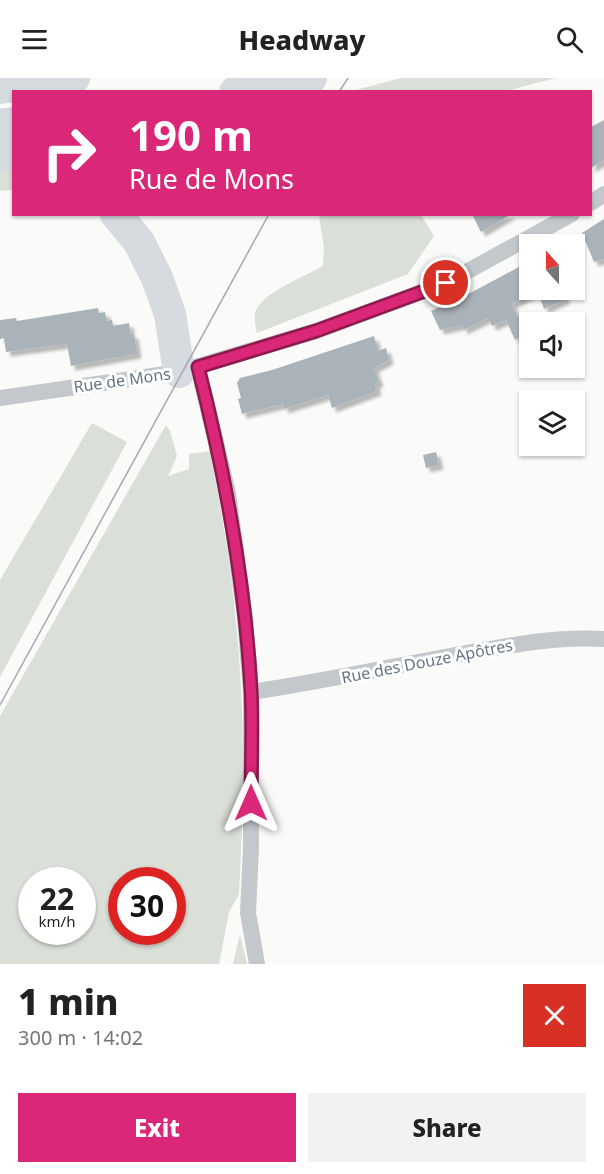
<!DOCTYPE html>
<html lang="en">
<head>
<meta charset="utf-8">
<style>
	body { margin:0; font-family:"Noto Sans",sans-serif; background:#f2f2f2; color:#222; height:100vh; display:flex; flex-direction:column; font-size:22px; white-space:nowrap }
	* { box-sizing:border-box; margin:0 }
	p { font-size:20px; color:#767676 }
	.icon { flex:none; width:33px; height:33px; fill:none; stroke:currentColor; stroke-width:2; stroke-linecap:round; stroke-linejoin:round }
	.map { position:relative; height:886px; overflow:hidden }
	.panel { display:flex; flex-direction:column; background:#fff; flex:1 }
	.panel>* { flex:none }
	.guide { position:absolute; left:12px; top:12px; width:580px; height:126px; border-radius:0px; box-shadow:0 2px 4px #0004; background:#db2777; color:#fff; overflow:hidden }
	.needle { width:39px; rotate:339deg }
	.buttons { position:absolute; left:519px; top:156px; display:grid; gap:12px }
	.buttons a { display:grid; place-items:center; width:66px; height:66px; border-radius:0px; background:#fff; box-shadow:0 2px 4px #0004; font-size:30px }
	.speed { position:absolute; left:18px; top:789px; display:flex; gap:12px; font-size:30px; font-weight:700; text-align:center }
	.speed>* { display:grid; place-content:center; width:78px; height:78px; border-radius:50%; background:#fff; box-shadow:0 2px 4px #0004; line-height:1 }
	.speed small { font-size:15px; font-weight:400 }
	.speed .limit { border:9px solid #d22; background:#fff; color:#111 }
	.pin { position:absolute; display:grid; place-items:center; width:51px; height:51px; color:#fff; margin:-26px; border:3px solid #fff; border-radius:50%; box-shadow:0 2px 6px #0007 }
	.me { position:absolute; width:66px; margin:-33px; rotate:0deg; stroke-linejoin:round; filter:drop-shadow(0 0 4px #0008) }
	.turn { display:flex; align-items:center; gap:21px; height:126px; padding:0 18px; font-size:27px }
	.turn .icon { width:78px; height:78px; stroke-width:2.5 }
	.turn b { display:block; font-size:42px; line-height:51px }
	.round { display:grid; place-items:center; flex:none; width:63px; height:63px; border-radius:0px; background:#f2f2f2 }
	.headline { display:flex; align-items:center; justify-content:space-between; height:102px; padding:0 18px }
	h1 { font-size:36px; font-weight:800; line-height:45px }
	.cta { display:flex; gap:12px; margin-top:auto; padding:12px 18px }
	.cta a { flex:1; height:69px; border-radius:0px; background:#db2777; color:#fff; font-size:24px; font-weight:800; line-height:69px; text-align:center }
	.cta a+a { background:#f2f2f2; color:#222 }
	header { display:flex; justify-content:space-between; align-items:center; height:78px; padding:0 18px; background:#fff; font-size:27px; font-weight:800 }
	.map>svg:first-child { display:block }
</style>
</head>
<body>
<header><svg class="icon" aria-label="menu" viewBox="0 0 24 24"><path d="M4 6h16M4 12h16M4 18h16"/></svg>Headway<svg class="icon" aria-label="search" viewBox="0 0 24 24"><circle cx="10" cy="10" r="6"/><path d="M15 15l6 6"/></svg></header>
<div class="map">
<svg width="604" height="886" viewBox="0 0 604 886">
	<defs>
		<filter id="shadow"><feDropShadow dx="4.5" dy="4.5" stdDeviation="1.5" flood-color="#0004"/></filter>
	</defs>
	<rect width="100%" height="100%" fill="#fafaf8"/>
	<!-- green -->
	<g fill="#dadfd7" fill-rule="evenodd">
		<path d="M 401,0 L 556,0 L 506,13 L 352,13 Z"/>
		<path d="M 0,87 L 13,89 L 13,112 L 0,113 Z"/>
		<path d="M 319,137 L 421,137 L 434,158 L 408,196 L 257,255 C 256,250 254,241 255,236 C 258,216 306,198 323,188 L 324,170 Z"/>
		<path d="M 92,345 L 127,364 L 0,599 L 0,502 Z"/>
		<path d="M 166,347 L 170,353 L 177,378 L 168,398 L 189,391 L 189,376 L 210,373 C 231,476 244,587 243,692 C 243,733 241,775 239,816 L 229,834 L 219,886 L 0,886 L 0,638 ZM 32,802 L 82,802 L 82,854 L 32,854 ZM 122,802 L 172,802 L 172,854 L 122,854 Z"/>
		<path d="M 240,856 L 247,886 L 233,886 Z"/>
	</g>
	<!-- building -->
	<g fill="#aab3b9" filter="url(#shadow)">
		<path d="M 604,42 L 604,82 L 591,90 L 591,49 Z"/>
		<path d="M 472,136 L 512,136 L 481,154 Z"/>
		<path d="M 604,141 L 604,181 L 594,184 L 582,155 Z"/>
		<path d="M 519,189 L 532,216 L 512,226 L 526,256 L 515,262 L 506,242 L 492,248 L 488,240 L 463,252 L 462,247 L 440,252 L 431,233 L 457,222 Z"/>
		<path d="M 537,212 L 562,212 L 566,221 L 544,231 Z"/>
		<path d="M 98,230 L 99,235 L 105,234 L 107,243 L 112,242 L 113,248 L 129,245 L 131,257 L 134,256 L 137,276 L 71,288 L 67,266 L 6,274 L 4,260 L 0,261 L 0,242 L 16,240 L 17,243 Z"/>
		<path d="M 374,258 L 378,273 L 386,270 L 389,282 L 374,290 L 379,304 L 375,306 L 377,313 L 332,330 L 328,317 L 284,331 L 283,326 L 242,336 L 238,321 L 241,320 L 237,305 L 240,300 L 272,292 Z"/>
		<path d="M 436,374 L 439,387 L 426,390 L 423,377 Z"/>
	</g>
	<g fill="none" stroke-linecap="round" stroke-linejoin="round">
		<!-- street -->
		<g stroke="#c3c8cc" stroke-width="16">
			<path d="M 591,125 L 604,116"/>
			<path d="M 198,289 L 228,415 L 245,540 L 251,614 L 251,770 L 248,835 L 257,886"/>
			<path d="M 0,320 L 179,294 L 316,253 L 446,205 L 572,136"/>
			<path d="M 251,614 C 318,604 384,590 450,578 C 501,569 551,558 604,561"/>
		</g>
		<!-- highway -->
		<g stroke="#d6dbdf" stroke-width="32">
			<path d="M 0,10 L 74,0"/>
			<path d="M 235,14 L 311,0"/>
			<path d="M 0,47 L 14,45"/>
			<path d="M 0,76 L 14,77"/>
			<path d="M 116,136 L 139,164 L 157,200 L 170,236 L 179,294"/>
		</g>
		<!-- tram -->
		<g stroke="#a2aab0" stroke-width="1.5">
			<path d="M 339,14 L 348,0"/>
			<path d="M 0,627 L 269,136"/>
		</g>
	</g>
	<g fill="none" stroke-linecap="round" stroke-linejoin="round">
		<!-- route casing -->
		<g stroke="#8e194d" stroke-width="15">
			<path id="route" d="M 251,725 C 251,688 253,649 251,612 C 245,503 225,395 198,289 L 316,253 L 446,205"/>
		</g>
		<!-- route -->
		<use href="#route" stroke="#db2777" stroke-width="10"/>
	</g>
	<g text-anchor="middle" stroke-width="6" stroke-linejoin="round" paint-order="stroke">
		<!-- street labels -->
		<g font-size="16" fill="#657683" stroke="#fff">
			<text transform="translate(122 302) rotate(-8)" y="6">Rue de Mons</text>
			<text transform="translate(427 583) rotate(-11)" y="6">Rue des Douze Apôtres</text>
		</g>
	</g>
</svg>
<div class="buttons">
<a><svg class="needle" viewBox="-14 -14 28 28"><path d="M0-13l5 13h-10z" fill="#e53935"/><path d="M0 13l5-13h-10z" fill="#767676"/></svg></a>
<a><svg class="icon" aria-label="sound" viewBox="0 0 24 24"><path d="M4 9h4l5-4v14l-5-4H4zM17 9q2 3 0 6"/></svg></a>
<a><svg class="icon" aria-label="layers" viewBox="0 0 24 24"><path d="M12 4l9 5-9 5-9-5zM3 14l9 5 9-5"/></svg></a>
</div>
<div class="speed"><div>22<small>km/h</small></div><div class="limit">30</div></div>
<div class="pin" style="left:446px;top:205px;background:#d93025"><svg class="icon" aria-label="arrive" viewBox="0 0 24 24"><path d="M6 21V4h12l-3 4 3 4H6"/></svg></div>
<svg class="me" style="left:251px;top:725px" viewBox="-20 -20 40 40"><path d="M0-17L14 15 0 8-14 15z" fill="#db2777" stroke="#fff" stroke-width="4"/></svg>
<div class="guide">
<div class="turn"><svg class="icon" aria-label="right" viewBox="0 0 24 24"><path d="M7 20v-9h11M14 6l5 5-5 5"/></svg><div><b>190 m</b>Rue de Mons</div></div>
</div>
</div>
<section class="panel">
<div class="headline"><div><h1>1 min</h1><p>300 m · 14:02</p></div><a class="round" style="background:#d93025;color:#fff"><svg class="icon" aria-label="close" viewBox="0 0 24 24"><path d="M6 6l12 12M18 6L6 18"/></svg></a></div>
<div class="cta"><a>Exit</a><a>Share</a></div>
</section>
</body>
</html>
